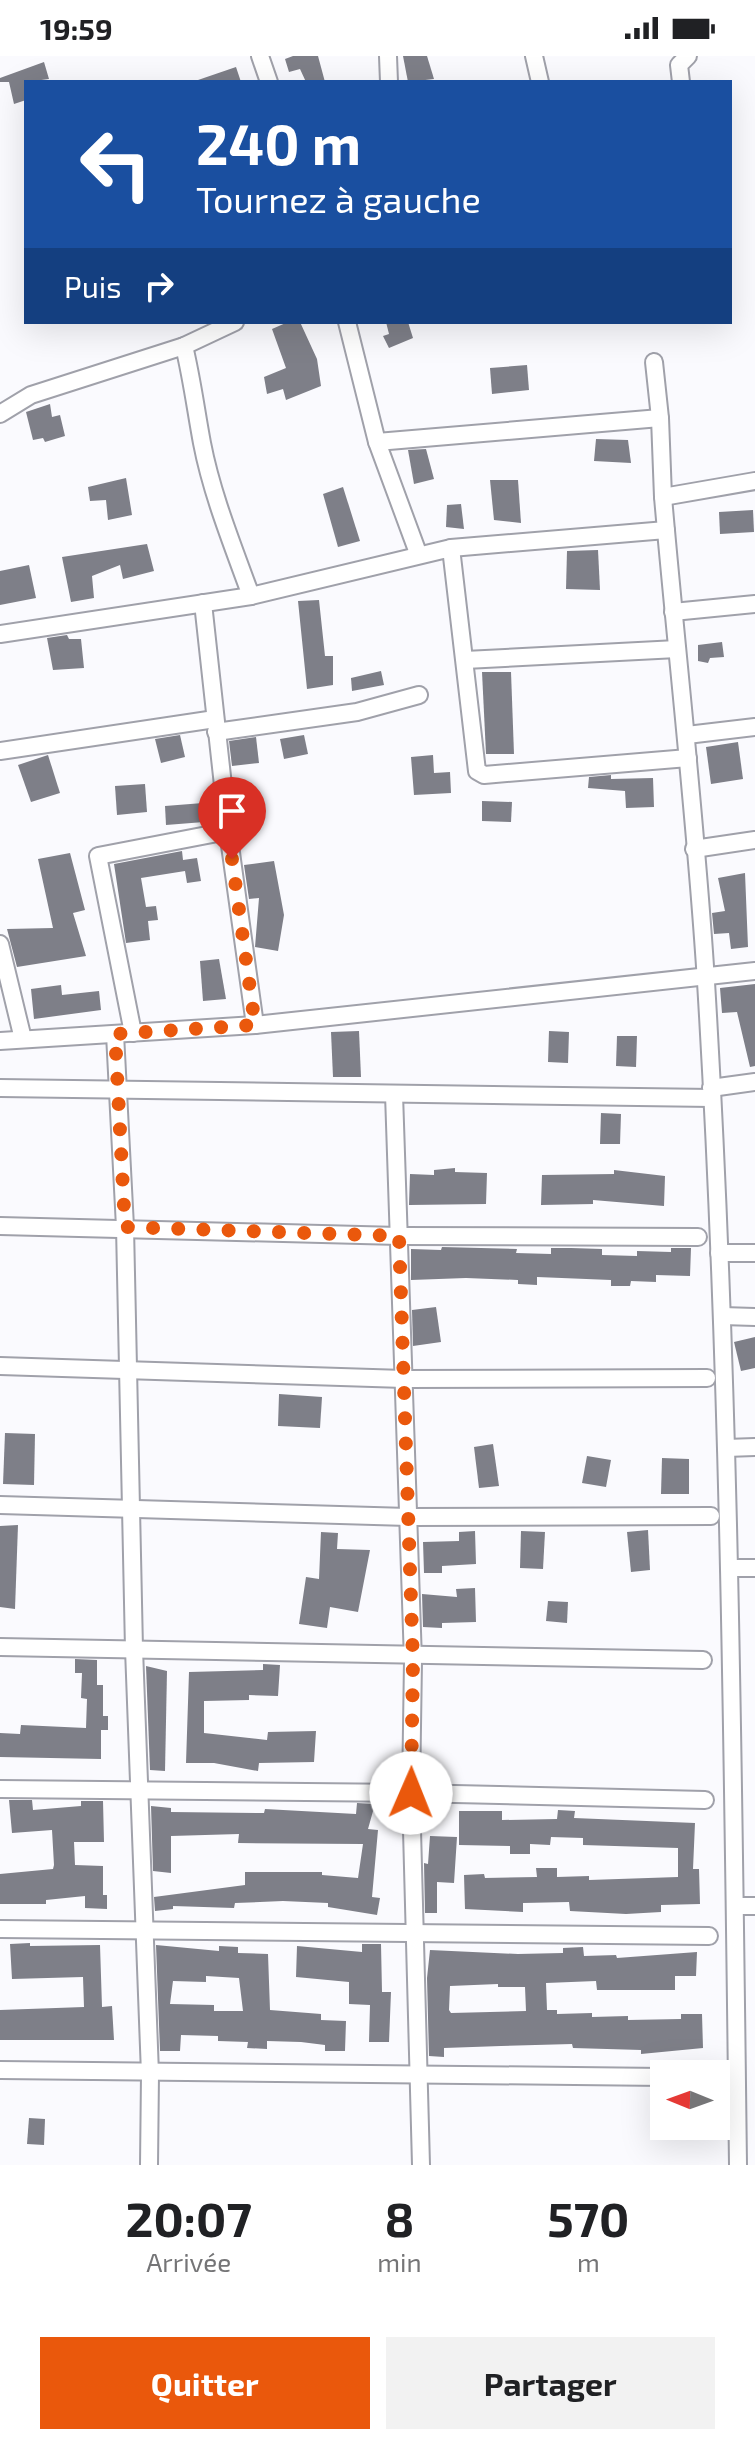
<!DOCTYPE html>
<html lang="fr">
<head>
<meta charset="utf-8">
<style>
	body { margin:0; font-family:"Exo 2",sans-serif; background:#f2f2f2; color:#202124; height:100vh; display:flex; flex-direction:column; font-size:30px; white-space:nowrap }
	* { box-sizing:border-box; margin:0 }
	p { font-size:26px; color:#757577 }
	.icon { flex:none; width:44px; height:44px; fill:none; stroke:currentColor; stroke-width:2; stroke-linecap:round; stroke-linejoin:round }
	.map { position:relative; height:2109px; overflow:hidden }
	.panel { display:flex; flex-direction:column; background:#fff; flex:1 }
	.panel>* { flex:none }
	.hud { position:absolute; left:24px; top:24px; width:708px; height:244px; border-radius:0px; box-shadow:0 8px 32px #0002; background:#1a4fa0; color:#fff; overflow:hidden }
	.needle { width:52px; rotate:271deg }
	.buttons { position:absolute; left:650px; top:2004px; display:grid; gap:16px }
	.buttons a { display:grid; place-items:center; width:80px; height:80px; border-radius:0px; background:#fff; box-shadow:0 8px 32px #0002; font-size:40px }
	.pin { position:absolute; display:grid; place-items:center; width:68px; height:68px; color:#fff; margin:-82px -34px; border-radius:50% 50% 50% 0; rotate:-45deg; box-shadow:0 0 8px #0007 }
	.pin .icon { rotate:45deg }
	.me { position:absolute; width:88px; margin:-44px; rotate:1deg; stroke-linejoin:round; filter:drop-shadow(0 0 6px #0008) }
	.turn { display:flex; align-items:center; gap:28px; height:168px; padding:0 40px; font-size:36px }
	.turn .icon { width:104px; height:104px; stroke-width:2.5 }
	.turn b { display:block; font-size:56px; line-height:68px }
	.then { display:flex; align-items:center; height:76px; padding:0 40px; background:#0003; gap:16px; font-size:30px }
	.eta { display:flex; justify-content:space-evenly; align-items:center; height:136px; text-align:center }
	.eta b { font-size:48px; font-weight:700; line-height:56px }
	.button { display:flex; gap:16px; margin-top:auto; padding:16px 40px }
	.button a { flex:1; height:92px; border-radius:0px; background:#ea580c; color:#fff; font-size:32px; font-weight:700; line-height:92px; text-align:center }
	.button a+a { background:#f2f2f2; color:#202124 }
	.status { display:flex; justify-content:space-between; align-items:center; height:56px; padding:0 40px; background:#fff; direction:ltr }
	.status svg { height:22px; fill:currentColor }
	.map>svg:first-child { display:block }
</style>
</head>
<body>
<div class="status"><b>19:59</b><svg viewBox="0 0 49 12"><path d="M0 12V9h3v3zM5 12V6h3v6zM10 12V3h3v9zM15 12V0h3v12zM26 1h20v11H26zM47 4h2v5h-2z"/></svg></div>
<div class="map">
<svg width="755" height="2109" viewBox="0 0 755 2109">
	<rect width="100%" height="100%" fill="#fafafe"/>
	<!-- building -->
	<g fill="#7e7f88" fill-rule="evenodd">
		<path d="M 293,0 L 318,0 L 325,26 L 306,26 L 300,13 L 289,16 L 285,3 Z"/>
		<path d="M 403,0 L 427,0 L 434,23 L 408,26 Z"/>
		<path d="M 44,6 L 49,23 L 26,26 L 26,44 L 14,48 L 9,26 L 0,26 L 0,22 Z"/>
		<path d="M 236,11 L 241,26 L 199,26 L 198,24 Z"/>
		<path d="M 288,266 L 300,266 L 317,303 L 321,330 L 286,344 L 283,333 L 267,338 L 264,321 L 286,312 L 272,273 Z"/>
		<path d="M 386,266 L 408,266 L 413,282 L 389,292 L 383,280 L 389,278 Z"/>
		<path d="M 527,309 L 529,334 L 492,338 L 490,312 Z"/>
		<path d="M 50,348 L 52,361 L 60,359 L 65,380 L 45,386 L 43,382 L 33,384 L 26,356 Z"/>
		<path d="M 596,383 L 628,384 L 631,407 L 594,405 Z"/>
		<path d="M 426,393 L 434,423 L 414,428 L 408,394 Z"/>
		<path d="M 126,422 L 132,459 L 108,464 L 106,444 L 90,445 L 88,431 Z"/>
		<path d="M 490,424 L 518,424 L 521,467 L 494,464 Z"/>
		<path d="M 343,431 L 360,485 L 338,491 L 323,438 Z"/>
		<path d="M 461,448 L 464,473 L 446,471 L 447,449 Z"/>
		<path d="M 753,454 L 754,476 L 720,478 L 719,456 Z"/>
		<path d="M 147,488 L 154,515 L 123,523 L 120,509 L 92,520 L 94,542 L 71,546 L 62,501 Z"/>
		<path d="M 598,494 L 600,534 L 566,533 L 567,495 Z"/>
		<path d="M 29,509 L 36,542 L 0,549 L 0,515 Z"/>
		<path d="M 319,544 L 325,600 L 333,600 L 333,629 L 307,633 L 298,545 Z"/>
		<path d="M 67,579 L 69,583 L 81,583 L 84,612 L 53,614 L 47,582 Z"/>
		<path d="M 722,586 L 724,601 L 710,602 L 708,607 L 698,605 L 698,589 Z"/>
		<path d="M 381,615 L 384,629 L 352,635 L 351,622 Z"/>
		<path d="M 482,616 L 511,616 L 514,698 L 486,698 Z"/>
		<path d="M 180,679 L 185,701 L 161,707 L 155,683 Z"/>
		<path d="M 304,679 L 308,698 L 284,703 L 280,683 Z"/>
		<path d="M 256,681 L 259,707 L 232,710 L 229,685 Z"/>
		<path d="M 738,686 L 743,723 L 711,728 L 706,691 Z"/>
		<path d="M 48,699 L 60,737 L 31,746 L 18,709 Z"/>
		<path d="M 433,699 L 434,717 L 450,716 L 451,737 L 414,739 L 411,701 Z"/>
		<path d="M 611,719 L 611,723 L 653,722 L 654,751 L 626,752 L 625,735 L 588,732 L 589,721 Z"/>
		<path d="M 145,728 L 147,756 L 117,759 L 115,730 Z"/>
		<path d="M 482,745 L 512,746 L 511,766 L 482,765 Z"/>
		<path d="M 203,747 L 204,766 L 166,769 L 165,750 Z"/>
		<path d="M 182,795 L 183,804 L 197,802 L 201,825 L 187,827 L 185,815 L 141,822 L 146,851 L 156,850 L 158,864 L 148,865 L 150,884 L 126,887 L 114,808 Z"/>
		<path d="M 70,797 L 85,854 L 73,857 L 86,900 L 17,911 L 7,873 L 53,872 L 38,803 Z"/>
		<path d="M 274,805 L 284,859 L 278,895 L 255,891 L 259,842 L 249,843 L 244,809 Z"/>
		<path d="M 745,817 L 748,891 L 731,893 L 729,877 L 714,878 L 712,857 L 725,855 L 718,822 Z"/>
		<path d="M 219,903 L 226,943 L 203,945 L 200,905 Z"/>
		<path d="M 755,928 L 755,1010 L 750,1011 L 737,956 L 722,957 L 720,932 Z"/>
		<path d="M 61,929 L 62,939 L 99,935 L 101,954 L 34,963 L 31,933 Z"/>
		<path d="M 359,975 L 361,1021 L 333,1021 L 331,976 Z"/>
		<path d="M 549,975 L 569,976 L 568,1007 L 548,1006 Z"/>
		<path d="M 617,980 L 637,980 L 636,1011 L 616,1010 Z"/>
		<path d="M 601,1057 L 621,1058 L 620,1088 L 600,1088 Z"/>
		<path d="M 455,1112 L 455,1116 L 487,1117 L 486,1148 L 409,1149 L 410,1118 L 434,1119 L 434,1114 Z"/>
		<path d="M 614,1114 L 665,1120 L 664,1150 L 593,1144 L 593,1148 L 541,1149 L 542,1119 L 614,1118 Z"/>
		<path d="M 442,1191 L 517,1193 L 516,1197 L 551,1198 L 551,1192 L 571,1192 L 602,1193 L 602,1199 L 637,1200 L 637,1195 L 671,1196 L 671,1192 L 691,1192 L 690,1220 L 656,1219 L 656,1226 L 631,1225 L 630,1230 L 611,1230 L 611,1224 L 537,1221 L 537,1229 L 518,1228 L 518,1224 L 466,1222 L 411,1224 L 411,1193 L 441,1194 Z"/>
		<path d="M 436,1251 L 441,1286 L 413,1290 L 412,1254 Z"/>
		<path d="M 755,1281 L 755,1312 L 741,1315 L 734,1286 Z"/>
		<path d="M 279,1338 L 322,1341 L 320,1372 L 278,1370 Z"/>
		<path d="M 5,1377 L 35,1378 L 34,1429 L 3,1428 Z"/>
		<path d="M 493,1388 L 499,1430 L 479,1432 L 474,1391 Z"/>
		<path d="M 587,1400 L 611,1404 L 606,1431 L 582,1427 Z"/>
		<path d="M 662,1402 L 689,1403 L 689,1438 L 661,1438 Z"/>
		<path d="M 18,1469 L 15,1553 L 0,1551 L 0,1470 Z"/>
		<path d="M 648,1474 L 650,1514 L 631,1516 L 627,1476 Z"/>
		<path d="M 475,1475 L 476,1508 L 442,1510 L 442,1517 L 424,1517 L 423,1486 L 459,1485 L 459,1476 Z"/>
		<path d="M 521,1475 L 545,1476 L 543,1513 L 520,1512 Z"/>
		<path d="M 321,1476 L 338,1477 L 337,1493 L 370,1494 L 358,1556 L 330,1551 L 327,1572 L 299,1568 L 306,1521 L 319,1523 Z"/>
		<path d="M 475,1532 L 476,1566 L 442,1567 L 442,1572 L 423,1571 L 422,1538 L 457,1541 L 456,1533 Z"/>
		<path d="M 548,1545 L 568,1546 L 567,1567 L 546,1565 Z"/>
		<path d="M 75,1603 L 97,1604 L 97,1629 L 103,1629 L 103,1660 L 108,1660 L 108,1674 L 101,1674 L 101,1703 L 0,1701 L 0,1677 L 20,1678 L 21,1669 L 86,1672 L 87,1643 L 81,1642 L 82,1617 L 75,1617 Z"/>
		<path d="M 263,1608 L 280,1609 L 278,1640 L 249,1639 L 249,1644 L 204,1645 L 204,1677 L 267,1684 L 268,1676 L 316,1675 L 314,1706 L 259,1707 L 258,1715 L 214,1707 L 186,1707 L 189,1616 L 263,1614 Z"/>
		<path d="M 146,1610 L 167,1615 L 165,1715 L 150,1714 Z"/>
		<path d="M 9,1744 L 32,1744 L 33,1754 L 81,1750 L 81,1745 L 103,1745 L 104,1786 L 74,1786 L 75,1809 L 103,1810 L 103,1839 L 107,1839 L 107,1853 L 85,1852 L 85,1840 L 46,1844 L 46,1848 L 0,1848 L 0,1818 L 53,1813 L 54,1809 L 52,1774 L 12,1777 Z"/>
		<path d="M 357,1747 L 375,1748 L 368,1773 L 378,1774 L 372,1841 L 380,1842 L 377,1859 L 328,1851 L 328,1847 L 283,1845 L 235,1847 L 234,1852 L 173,1850 L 173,1853 L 155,1855 L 154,1841 L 245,1829 L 245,1816 L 322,1816 L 322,1819 L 358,1822 L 363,1788 L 238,1787 L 239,1778 L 171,1780 L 171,1817 L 153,1815 L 151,1750 L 171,1752 L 171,1756 L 264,1757 L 265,1753 L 356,1758 Z"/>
		<path d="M 558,1754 L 575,1755 L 574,1762 L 695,1767 L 693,1813 L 699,1813 L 700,1848 L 661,1849 L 661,1856 L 626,1858 L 570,1855 L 569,1846 L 523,1847 L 523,1856 L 465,1853 L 464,1819 L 484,1818 L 485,1822 L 537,1821 L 536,1812 L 557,1812 L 557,1821 L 589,1820 L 589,1824 L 678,1821 L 678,1792 L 583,1789 L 583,1782 L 551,1781 L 550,1789 L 530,1788 L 530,1798 L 510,1798 L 510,1790 L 459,1789 L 459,1755 L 502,1755 L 502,1764 L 557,1763 Z"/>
		<path d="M 430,1780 L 457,1781 L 454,1827 L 437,1826 L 437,1857 L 425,1857 L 424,1807 L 428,1808 Z"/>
		<path d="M 30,1887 L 30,1890 L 100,1889 L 102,1951 L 112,1950 L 114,1984 L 0,1984 L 0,1954 L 84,1951 L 83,1921 L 12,1923 L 10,1888 Z"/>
		<path d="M 362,1888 L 381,1888 L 382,1936 L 391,1936 L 389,1986 L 369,1986 L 370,1949 L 349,1948 L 349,1926 L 296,1921 L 297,1890 L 362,1896 Z"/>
		<path d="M 156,1889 L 219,1895 L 219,1890 L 238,1891 L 238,1897 L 268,1898 L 270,1954 L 321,1958 L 321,1964 L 346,1965 L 345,1995 L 325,1995 L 325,1989 L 301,1986 L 267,1985 L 267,1993 L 247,1992 L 248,1986 L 218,1985 L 218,1980 L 181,1979 L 180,1995 L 160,1995 ZM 206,1920 L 239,1922 L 243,1955 L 214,1955 L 214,1949 L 170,1948 L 173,1925 L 206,1926 Z"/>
		<path d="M 583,1891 L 584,1900 L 616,1899 L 617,1902 L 697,1896 L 696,1920 L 675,1920 L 675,1934 L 597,1934 L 596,1925 L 546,1927 L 547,1954 L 557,1954 L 557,1958 L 592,1957 L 592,1961 L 628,1960 L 628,1964 L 681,1963 L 681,1958 L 702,1958 L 703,1992 L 641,1998 L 641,1994 L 573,1992 L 572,1988 L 501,1990 L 444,1992 L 444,2001 L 429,2000 L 427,1922 L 430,1894 L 518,1898 L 563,1897 L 563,1892 ZM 498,1928 L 498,1931 L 525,1931 L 526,1955 L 451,1957 L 449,1954 L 450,1930 Z"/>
		<path d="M 29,2062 L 45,2063 L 44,2089 L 27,2088 Z"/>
	</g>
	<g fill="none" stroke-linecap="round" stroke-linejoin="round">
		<!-- minor casing -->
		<g stroke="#a0a1aa" stroke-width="20">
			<g id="minor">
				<path d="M 260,0 L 269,26"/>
				<path d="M 388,0 L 389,26"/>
				<path d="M 534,0 L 540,26"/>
				<path d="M 681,26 L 679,9 L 688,0"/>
				<path d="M 347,266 L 377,386 L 418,497"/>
				<path d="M 184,290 C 192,323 196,355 202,387 C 212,439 233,490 251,540"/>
				<path d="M 654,306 L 660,362"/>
				<path d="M 0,358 L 31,339 L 184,290 L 235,266"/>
				<path d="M 377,386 L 660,362 L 663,441 C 677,602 696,764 706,926 C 730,1320 733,1715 738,2109"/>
				<path d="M 663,441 L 755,425"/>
				<path d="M 451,492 L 666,474"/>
				<path d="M 203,547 L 228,775 L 255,969"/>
				<path d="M 673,556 L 755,548"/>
				<path d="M 0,578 L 251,540 L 451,492 L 477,715 L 484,719 L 688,702"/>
				<path d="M 465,604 L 677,593"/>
				<path d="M 216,676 L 357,656 L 419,639"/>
				<path d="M 687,679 L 755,671"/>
				<path d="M 0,695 L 215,663"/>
				<path d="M 694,793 L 755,784"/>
				<path d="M 0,888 L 23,983"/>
				<path d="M 133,977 L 98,800 L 228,775"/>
				<path d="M 115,978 L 125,1171 L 134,1593 L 150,2018 L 149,2109"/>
				<path d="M 0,985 L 255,969 L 755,915"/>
				<path d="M 0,1032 L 712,1042"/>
				<path d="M 711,1032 L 755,1026"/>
				<path d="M 394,1038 L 413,1605 L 411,1737 L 421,2109"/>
				<path d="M 0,1170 L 399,1180 L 698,1181"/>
				<path d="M 719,1197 L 755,1197"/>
				<path d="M 722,1260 L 755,1261"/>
				<path d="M 0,1310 L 404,1323 L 707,1322"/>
				<path d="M 726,1392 L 755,1391"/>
				<path d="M 0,1449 L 408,1461 L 711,1460"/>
				<path d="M 729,1512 L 755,1512"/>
				<path d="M 0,1591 L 703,1604"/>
				<path d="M 0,1733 L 411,1737 L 705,1744"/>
				<path d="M 735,1850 L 755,1850"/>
				<path d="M 0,1873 L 709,1880"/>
				<path d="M 0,2014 L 664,2021"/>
			</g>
		</g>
		<!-- minor -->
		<use href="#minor" stroke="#fff" stroke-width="16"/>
	</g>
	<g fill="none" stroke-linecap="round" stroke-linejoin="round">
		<!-- route -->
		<path stroke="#ea580c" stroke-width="14" stroke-dasharray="0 25.2" d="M 232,803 L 255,969 L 115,978 L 125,1171 L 399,1180 L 413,1605 L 411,1737"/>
	</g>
</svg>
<div class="buttons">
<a><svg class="needle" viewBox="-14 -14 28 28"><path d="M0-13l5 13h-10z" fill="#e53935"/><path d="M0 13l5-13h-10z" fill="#757577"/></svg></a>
</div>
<div class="pin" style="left:232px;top:803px;background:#d93025"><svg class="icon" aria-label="arrive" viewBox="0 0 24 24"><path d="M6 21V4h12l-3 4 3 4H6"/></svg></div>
<svg class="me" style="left:411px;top:1737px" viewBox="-20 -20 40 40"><circle r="19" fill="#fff"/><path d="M0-13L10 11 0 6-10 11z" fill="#ea580c"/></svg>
<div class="hud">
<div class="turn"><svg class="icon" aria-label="left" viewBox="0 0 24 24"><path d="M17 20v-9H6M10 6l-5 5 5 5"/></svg><div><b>240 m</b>Tournez à gauche</div></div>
<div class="then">Puis<svg class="icon" aria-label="right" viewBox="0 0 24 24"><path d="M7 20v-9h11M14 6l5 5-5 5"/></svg></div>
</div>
</div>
<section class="panel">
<div class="eta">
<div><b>20:07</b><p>Arrivée</p></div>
<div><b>8</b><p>min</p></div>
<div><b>570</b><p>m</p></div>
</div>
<div class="button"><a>Quitter</a><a>Partager</a></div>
</section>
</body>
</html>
